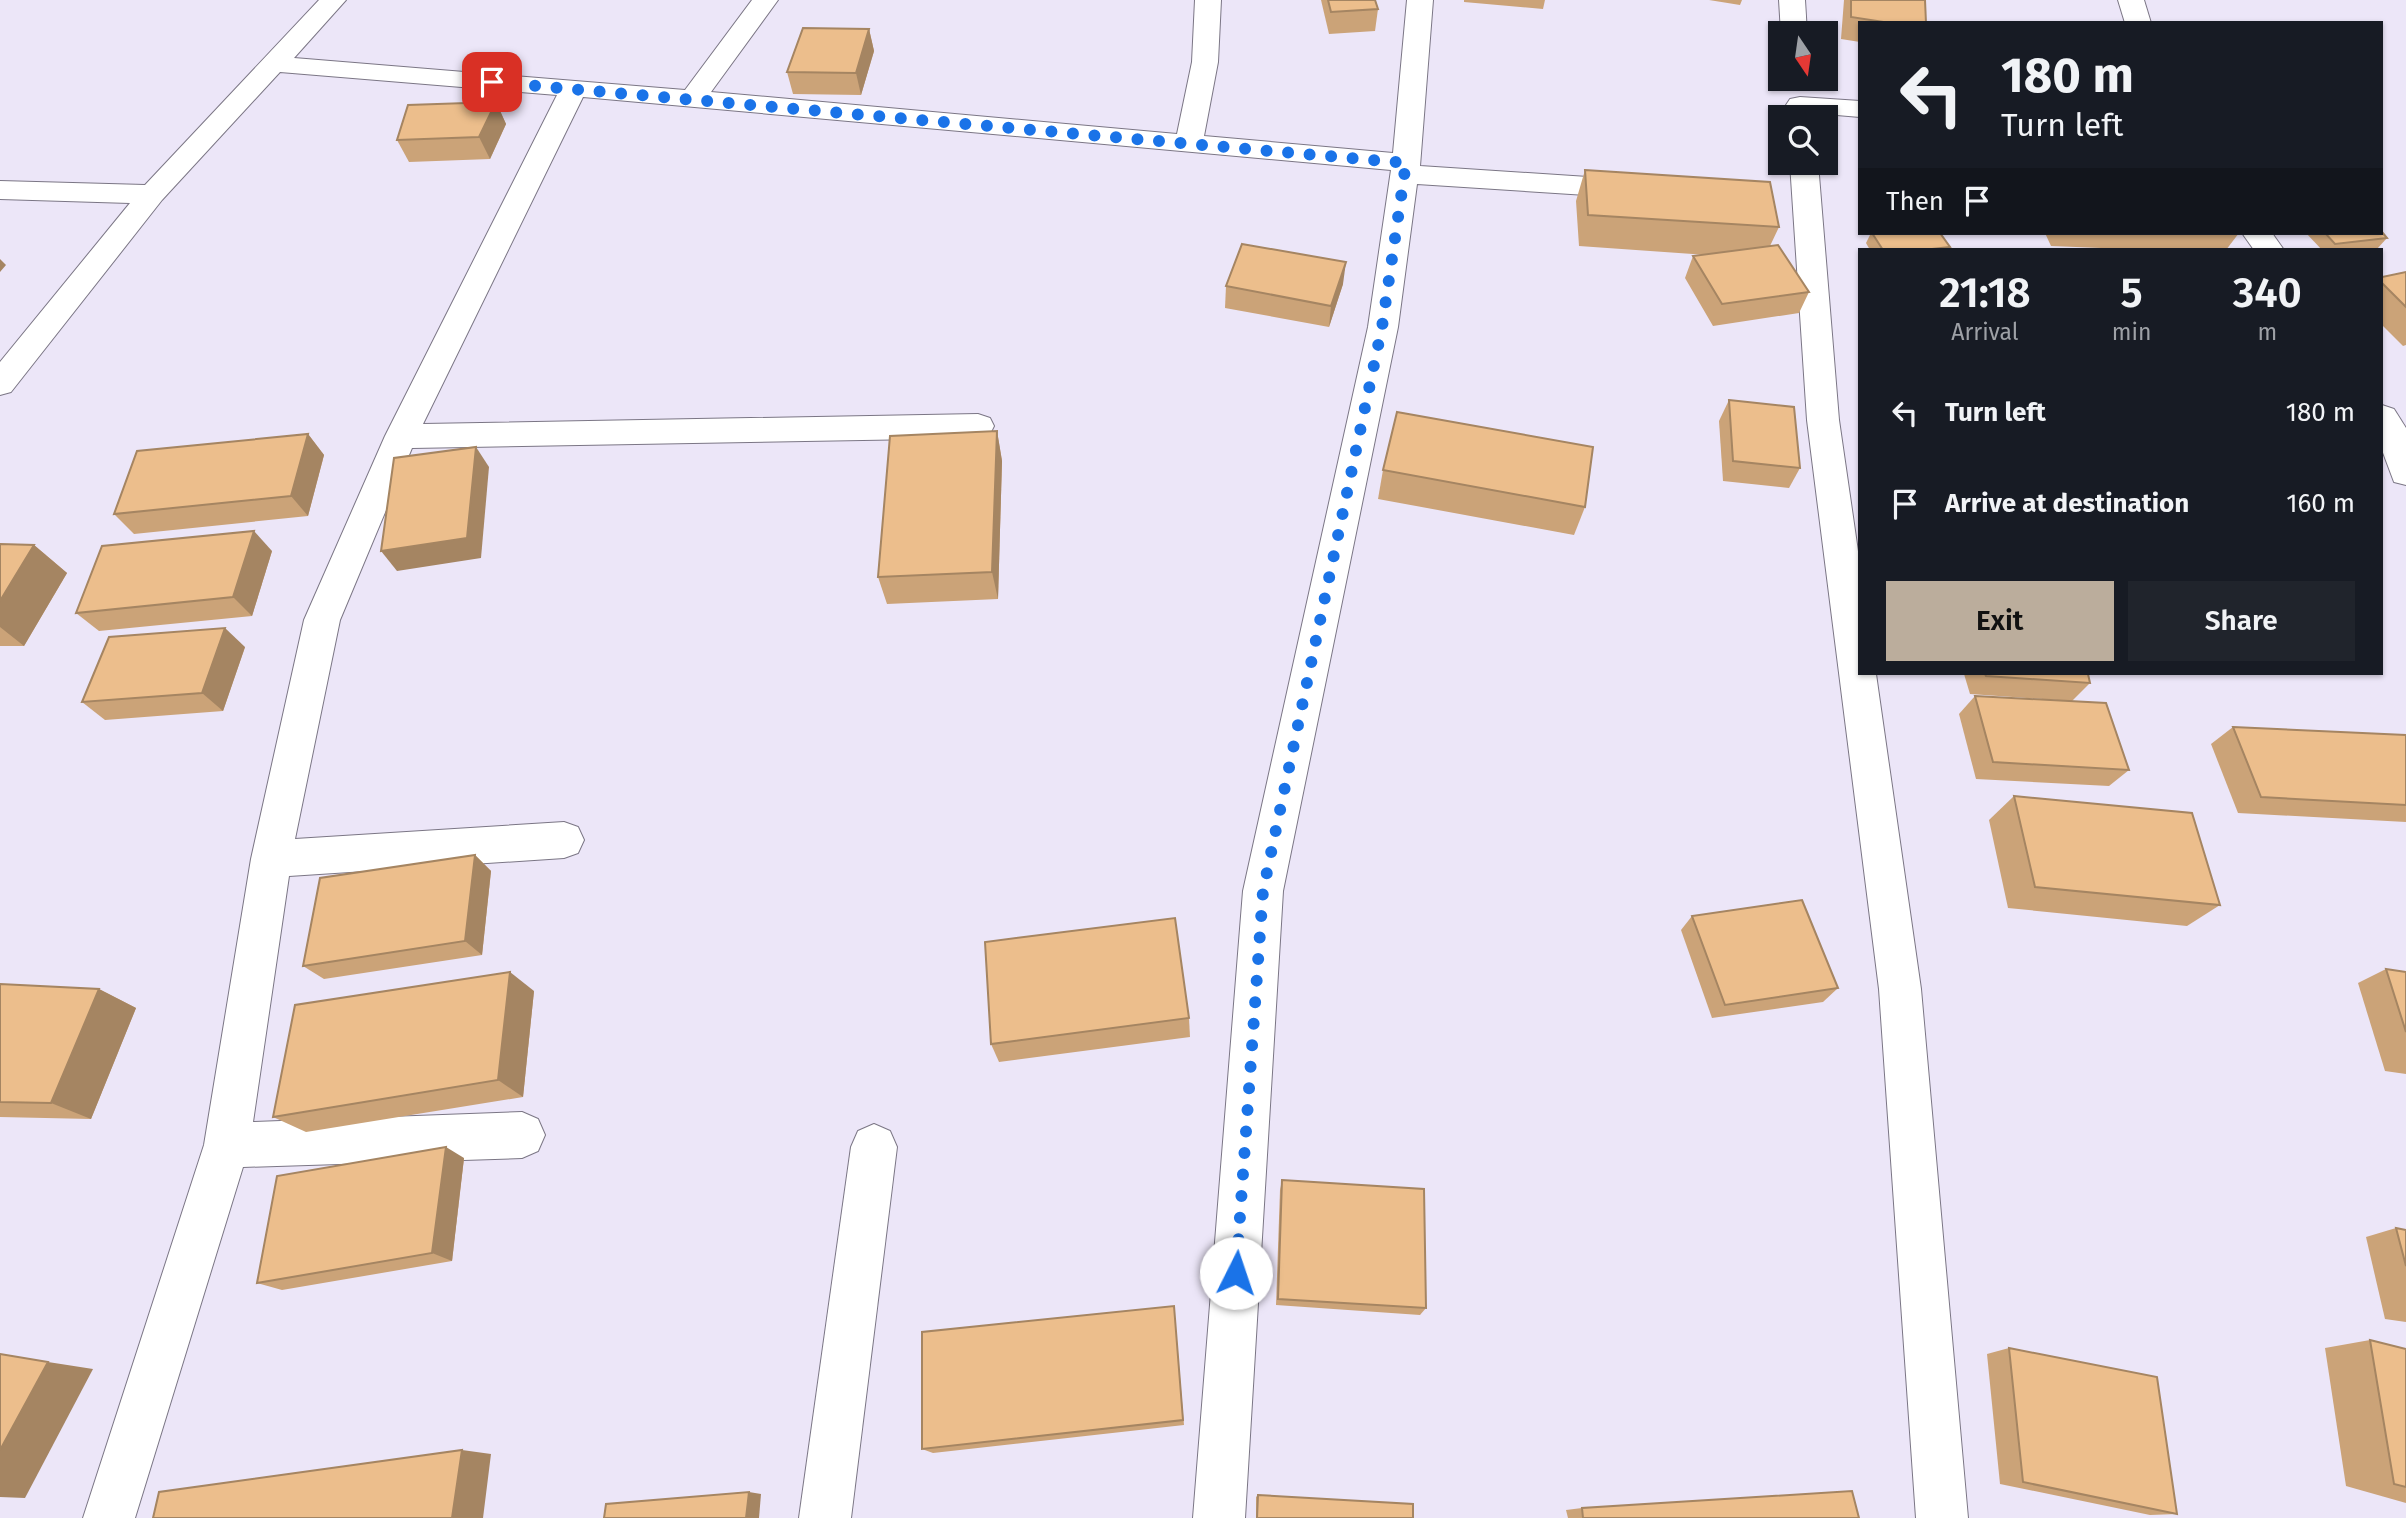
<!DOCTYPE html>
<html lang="en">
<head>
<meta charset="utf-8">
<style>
	body { margin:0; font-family:"Fira Sans",sans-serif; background:#20242c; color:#f1f3f6; height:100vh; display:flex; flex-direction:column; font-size:26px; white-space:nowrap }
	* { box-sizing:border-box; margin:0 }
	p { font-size:23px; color:#9ea1a6 }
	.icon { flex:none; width:38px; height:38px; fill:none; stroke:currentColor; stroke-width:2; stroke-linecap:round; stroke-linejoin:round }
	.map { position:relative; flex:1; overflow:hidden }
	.side { position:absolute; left:1858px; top:248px; width:525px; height:427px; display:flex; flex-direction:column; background:#171b24; border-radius:0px; box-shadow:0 2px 5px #0004 }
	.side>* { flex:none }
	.hud { position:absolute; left:1858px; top:21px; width:525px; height:214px; border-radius:0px; box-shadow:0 2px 5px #0004; background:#171b24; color:#f1f3f6; overflow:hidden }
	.needle { width:46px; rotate:167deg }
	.buttons { position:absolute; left:1768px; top:21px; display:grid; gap:14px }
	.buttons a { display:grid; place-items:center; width:70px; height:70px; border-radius:0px; background:#171b24; box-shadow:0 2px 5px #0004; font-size:35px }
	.pin { position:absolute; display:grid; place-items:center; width:60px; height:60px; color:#fff; margin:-30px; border-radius:14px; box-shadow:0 4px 10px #0006 }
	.me { position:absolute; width:77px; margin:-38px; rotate:4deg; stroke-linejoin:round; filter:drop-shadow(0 0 5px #0008) }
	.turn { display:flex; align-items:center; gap:24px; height:147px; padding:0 28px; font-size:32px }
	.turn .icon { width:91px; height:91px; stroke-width:2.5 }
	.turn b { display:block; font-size:49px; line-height:60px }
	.then { display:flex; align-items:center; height:66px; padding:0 28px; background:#0003; gap:14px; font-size:26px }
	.eta { display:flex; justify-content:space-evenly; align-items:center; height:119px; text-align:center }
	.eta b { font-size:42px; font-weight:600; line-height:49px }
	.action { display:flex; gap:14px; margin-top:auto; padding:14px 28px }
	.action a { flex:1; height:80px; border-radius:0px; background:#bbad9c; color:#111; font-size:28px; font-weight:600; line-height:80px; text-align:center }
	.action a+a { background:#20242c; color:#f1f3f6 }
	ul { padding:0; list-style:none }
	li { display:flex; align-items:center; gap:21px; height:91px; padding:0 28px }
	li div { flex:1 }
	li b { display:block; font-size:26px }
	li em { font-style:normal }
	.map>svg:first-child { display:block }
</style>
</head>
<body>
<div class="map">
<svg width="2406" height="1518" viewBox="0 0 2406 1518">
	<rect width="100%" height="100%" fill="#ece6f8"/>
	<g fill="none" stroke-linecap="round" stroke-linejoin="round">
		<!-- street casing -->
		<g stroke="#7b7685" stroke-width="2">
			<g id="street">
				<path d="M 319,0 L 346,0 L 294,58 L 685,90 L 752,0 L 778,0 L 711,92 L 1177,134 L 1192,62 L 1195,0 L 1221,0 L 1218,62 L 1204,136 L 1393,153 L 1407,0 L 1433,0 L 1420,166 L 1633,180 L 1643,183 L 1647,189 L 1643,195 L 1633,198 L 1417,184 L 1398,327 L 1283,891 L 1245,1518 L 1193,1518 L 1243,891 L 1368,327 L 1391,170 L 583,97 L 423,424 L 978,414 L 990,418 L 994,426 L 990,434 L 978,438 L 412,448 L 340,620 L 295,839 L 564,822 L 578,827 L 584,840 L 578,853 L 564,858 L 289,876 L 253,1122 L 522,1112 L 538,1119 L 545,1135 L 538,1151 L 522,1158 L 243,1167 L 135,1518 L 83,1518 L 204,1145 L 251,859 L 304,620 L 385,436 L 557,95 L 280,72 L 162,200 L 11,392 L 0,395 L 0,362 L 130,203 L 0,199 L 0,181 L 145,185 Z"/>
				<path d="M 1779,0 L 1805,0 L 1807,33 L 1781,33 Z"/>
				<path d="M 2118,0 L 2144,0 L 2151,23 L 2125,23 Z"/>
				<path d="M 1800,97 L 1860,101 L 1860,117 L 1790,111 L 1786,105 L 1790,99 Z"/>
				<path d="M 1790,163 L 1818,163 L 1839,420 L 1860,565 L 1860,674 L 1876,674 L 1921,989 L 1968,1518 L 1916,1518 L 1879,989 L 1807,420 Z"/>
				<path d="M 2242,233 L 2272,233 L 2284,250 L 2254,250 Z"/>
				<path d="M 2382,405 L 2394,409 L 2406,428 L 2406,485 L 2394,482 L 2382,450 Z"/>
				<path d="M 874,1124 L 890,1131 L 897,1147 L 851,1518 L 799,1518 L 851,1147 L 858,1131 Z"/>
			</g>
		</g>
		<!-- street -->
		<use href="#street" fill="#fff" fill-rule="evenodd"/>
	</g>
	<!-- wall -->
	<g fill="#cba378">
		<path d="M 1321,0 L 1375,0 L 1378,9 L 1375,31 L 1329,34 Z"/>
		<path d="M 1464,0 L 1545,0 L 1543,9 L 1464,2 Z"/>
		<path d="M 1709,0 L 1742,0 L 1740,5 Z"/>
		<path d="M 1844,0 L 1925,0 L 1926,23 L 1860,23 L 1860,42 L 1841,39 Z"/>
		<path d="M 869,29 L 874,51 L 861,95 L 793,94 L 787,72 Z"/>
		<path d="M 496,102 L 506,124 L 490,159 L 409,162 L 397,140 Z"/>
		<path d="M 1585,170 L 1779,227 L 1770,246 L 1809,292 L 1799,313 L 1713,326 L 1685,278 L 1693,256 L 1707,255 L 1579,246 L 1576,201 Z"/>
		<path d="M 1871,233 L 1940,233 L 1950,247 L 1948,250 L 1870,250 L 1866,243 Z"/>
		<path d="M 2045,233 L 2239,233 L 2226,250 L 2151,250 L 2051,246 Z"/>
		<path d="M 2306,233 L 2382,233 L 2387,238 L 2377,249 L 2368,250 L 2322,250 Z"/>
		<path d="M 2406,272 L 2406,345 L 2403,346 L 2382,325 L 2382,277 Z"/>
		<path d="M 1343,284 L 1329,327 L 1225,308 L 1226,286 Z"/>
		<path d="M 1729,400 L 1800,468 L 1789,488 L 1723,481 L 1719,421 Z"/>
		<path d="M 997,431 L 1002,461 L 998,599 L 887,604 L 878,577 Z"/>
		<path d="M 308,434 L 324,455 L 308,516 L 134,534 L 114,514 Z"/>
		<path d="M 1383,470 L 1585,507 L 1574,535 L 1378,499 Z"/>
		<path d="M 0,544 L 34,545 L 67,573 L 24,646 L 0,646 Z"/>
		<path d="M 272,551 L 252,616 L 99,631 L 76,613 Z"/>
		<path d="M 245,647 L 223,711 L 105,720 L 82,702 Z"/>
		<path d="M 1964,674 L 2088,674 L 2090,683 L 2072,701 L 1970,694 Z"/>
		<path d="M 1975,696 L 2129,770 L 2109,786 L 1976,779 L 1959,714 Z"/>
		<path d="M 2233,727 L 2406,735 L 2406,822 L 2238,813 L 2211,744 Z"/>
		<path d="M 2014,796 L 2220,905 L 2187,926 L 2008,908 L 1989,820 Z"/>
		<path d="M 475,855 L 491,871 L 482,955 L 324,979 L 303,966 Z"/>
		<path d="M 1692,916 L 1838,988 L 1823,1002 L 1712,1018 L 1681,930 Z"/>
		<path d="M 2386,969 L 2406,972 L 2406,1074 L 2385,1071 L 2358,983 Z"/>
		<path d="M 0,984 L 99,989 L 136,1008 L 91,1119 L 0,1117 Z"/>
		<path d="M 534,991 L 523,1097 L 306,1132 L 273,1117 Z"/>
		<path d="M 1189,1018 L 1190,1037 L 999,1062 L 991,1044 Z"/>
		<path d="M 464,1158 L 452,1261 L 282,1290 L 257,1283 Z"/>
		<path d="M 1282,1180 L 1426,1308 L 1420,1315 L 1276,1305 L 1280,1190 Z"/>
		<path d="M 2396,1228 L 2406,1230 L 2406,1322 L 2385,1319 L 2366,1237 Z"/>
		<path d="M 1174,1306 L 1184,1425 L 933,1453 L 922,1449 Z"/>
		<path d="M 2370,1340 L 2406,1349 L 2406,1503 L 2346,1486 L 2325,1348 Z"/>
		<path d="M 2009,1348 L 2177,1514 L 2150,1515 L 2000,1484 L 1987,1354 Z"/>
		<path d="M 1258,1495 L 1413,1518 L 1256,1518 L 1256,1497 Z"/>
		<path d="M 1582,1508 L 1859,1518 L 1568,1518 L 1566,1510 Z"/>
	</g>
	<!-- shaded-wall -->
	<g fill="#a58562">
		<path d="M 869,29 L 874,51 L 861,95 L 856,73 Z"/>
		<path d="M 496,102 L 506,124 L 490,159 L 479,137 Z"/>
		<path d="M 0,259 L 6,265 L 0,272 Z"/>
		<path d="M 1346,262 L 1343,284 L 1329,327 L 1331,306 Z"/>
		<path d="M 997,431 L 1002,461 L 998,599 L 992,572 Z"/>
		<path d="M 308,434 L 324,455 L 308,516 L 291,496 Z"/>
		<path d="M 476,447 L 489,467 L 481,558 L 397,571 L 381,551 Z"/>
		<path d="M 254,531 L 272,551 L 252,616 L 233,597 Z"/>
		<path d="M 34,545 L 67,573 L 24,646 L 0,627 L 0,601 Z"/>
		<path d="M 225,628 L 245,647 L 223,711 L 202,693 Z"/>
		<path d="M 475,855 L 491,871 L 482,955 L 465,941 Z"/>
		<path d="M 510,972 L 534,991 L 523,1097 L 498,1080 Z"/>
		<path d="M 99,989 L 136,1008 L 91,1119 L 51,1103 Z"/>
		<path d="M 446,1147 L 464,1158 L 452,1261 L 432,1253 Z"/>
		<path d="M 48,1362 L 93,1369 L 25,1498 L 0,1497 L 0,1450 Z"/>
		<path d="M 462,1450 L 491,1454 L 483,1518 L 452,1518 Z"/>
		<path d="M 749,1492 L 761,1494 L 759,1518 L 746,1518 Z"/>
	</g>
	<!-- building -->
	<g fill="#ecbe8c" stroke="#a58562" stroke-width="2">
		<path d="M 1328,0 L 1375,0 L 1378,9 L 1331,12 Z"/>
		<path d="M 1851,0 L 1925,0 L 1926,23 L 1890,23 L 1851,17 Z"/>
		<path d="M 803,28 L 869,29 L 856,73 L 787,72 Z"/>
		<path d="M 496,102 L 479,137 L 397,140 L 408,105 Z"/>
		<path d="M 1585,170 L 1770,182 L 1779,227 L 1588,215 Z"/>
		<path d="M 2382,232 L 2387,238 L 2335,244 L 2325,233 Z"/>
		<path d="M 1872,233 L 1940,233 L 1950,247 L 1923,250 L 1883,250 Z"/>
		<path d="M 1242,244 L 1346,262 L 1331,306 L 1226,286 Z"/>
		<path d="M 1778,245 L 1809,292 L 1722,304 L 1693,256 Z"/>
		<path d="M 2406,272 L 2406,307 L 2382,283 L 2382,277 Z"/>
		<path d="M 1729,400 L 1794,407 L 1800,468 L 1733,461 Z"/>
		<path d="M 1397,412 L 1593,447 L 1585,507 L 1383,470 Z"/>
		<path d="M 997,431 L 992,572 L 878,577 L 890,436 Z"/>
		<path d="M 308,434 L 291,496 L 114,514 L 137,451 Z"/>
		<path d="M 476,447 L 467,538 L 381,551 L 394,458 Z"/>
		<path d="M 254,531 L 233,597 L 76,613 L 102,546 Z"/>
		<path d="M 0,544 L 34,545 L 0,601 Z"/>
		<path d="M 225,628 L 202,693 L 82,702 L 109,637 Z"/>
		<path d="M 1985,674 L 2088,674 L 2090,683 L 1986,676 Z"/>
		<path d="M 1975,696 L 2106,703 L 2129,770 L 1993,762 Z"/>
		<path d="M 2233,727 L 2406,735 L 2406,805 L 2261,797 Z"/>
		<path d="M 2014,796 L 2192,813 L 2220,905 L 2035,887 Z"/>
		<path d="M 475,855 L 465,941 L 303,966 L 320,878 Z"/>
		<path d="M 1802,900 L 1838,988 L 1725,1005 L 1692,916 Z"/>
		<path d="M 1175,918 L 1189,1018 L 991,1044 L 985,942 Z"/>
		<path d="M 2386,969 L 2406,972 L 2406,1032 Z"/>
		<path d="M 510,972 L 498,1080 L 273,1117 L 295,1005 Z"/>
		<path d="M 0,984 L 99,989 L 51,1103 L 0,1102 Z"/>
		<path d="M 446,1147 L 432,1253 L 257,1283 L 277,1176 Z"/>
		<path d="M 1282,1180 L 1424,1189 L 1426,1308 L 1278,1299 Z"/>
		<path d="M 2396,1228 L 2406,1230 L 2406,1266 Z"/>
		<path d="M 1174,1306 L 1183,1420 L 922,1449 L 922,1332 Z"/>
		<path d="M 2370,1340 L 2406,1349 L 2406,1487 L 2394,1484 Z"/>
		<path d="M 2009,1348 L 2157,1377 L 2177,1514 L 2023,1482 Z"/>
		<path d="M 0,1354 L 48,1362 L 0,1450 Z"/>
		<path d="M 462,1450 L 452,1518 L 153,1518 L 159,1492 Z"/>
		<path d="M 1852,1491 L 1859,1518 L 1583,1518 L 1582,1508 Z"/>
		<path d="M 749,1492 L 746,1518 L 604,1518 L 606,1504 Z"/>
		<path d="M 1258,1495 L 1413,1504 L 1413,1518 L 1257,1518 Z"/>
	</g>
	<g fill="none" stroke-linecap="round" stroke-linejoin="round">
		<!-- route -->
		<path stroke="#1a73e8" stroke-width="12" stroke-dasharray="0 21.6" d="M 492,82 L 1406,163 L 1382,327 L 1263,891 L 1236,1273"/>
	</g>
</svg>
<div class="buttons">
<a><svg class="needle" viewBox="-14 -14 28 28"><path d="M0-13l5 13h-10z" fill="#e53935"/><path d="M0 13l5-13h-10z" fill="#9ea1a6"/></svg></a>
<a><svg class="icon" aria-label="search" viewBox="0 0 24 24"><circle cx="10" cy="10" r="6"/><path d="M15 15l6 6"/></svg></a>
</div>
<div class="pin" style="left:492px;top:82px;background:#d93025"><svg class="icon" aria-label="arrive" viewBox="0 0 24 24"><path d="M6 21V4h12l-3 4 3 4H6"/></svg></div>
<svg class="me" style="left:1236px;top:1273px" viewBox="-20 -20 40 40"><circle r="19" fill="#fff"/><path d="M0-13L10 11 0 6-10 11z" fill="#1a73e8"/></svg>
<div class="hud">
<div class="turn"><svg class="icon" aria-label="left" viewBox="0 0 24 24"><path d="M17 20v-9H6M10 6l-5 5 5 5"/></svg><div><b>180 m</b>Turn left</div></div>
<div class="then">Then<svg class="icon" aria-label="arrive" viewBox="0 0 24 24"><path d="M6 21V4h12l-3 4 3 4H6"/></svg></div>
</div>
<section class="side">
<div class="eta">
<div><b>21:18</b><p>Arrival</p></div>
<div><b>5</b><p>min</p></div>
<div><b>340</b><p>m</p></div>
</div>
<ul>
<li><svg class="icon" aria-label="left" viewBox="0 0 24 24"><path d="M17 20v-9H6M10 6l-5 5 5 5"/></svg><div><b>Turn left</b></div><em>180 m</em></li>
<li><svg class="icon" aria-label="arrive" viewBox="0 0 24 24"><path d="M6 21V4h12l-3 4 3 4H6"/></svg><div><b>Arrive at destination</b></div><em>160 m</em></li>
</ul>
<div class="action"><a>Exit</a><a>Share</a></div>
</section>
</div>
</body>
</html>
